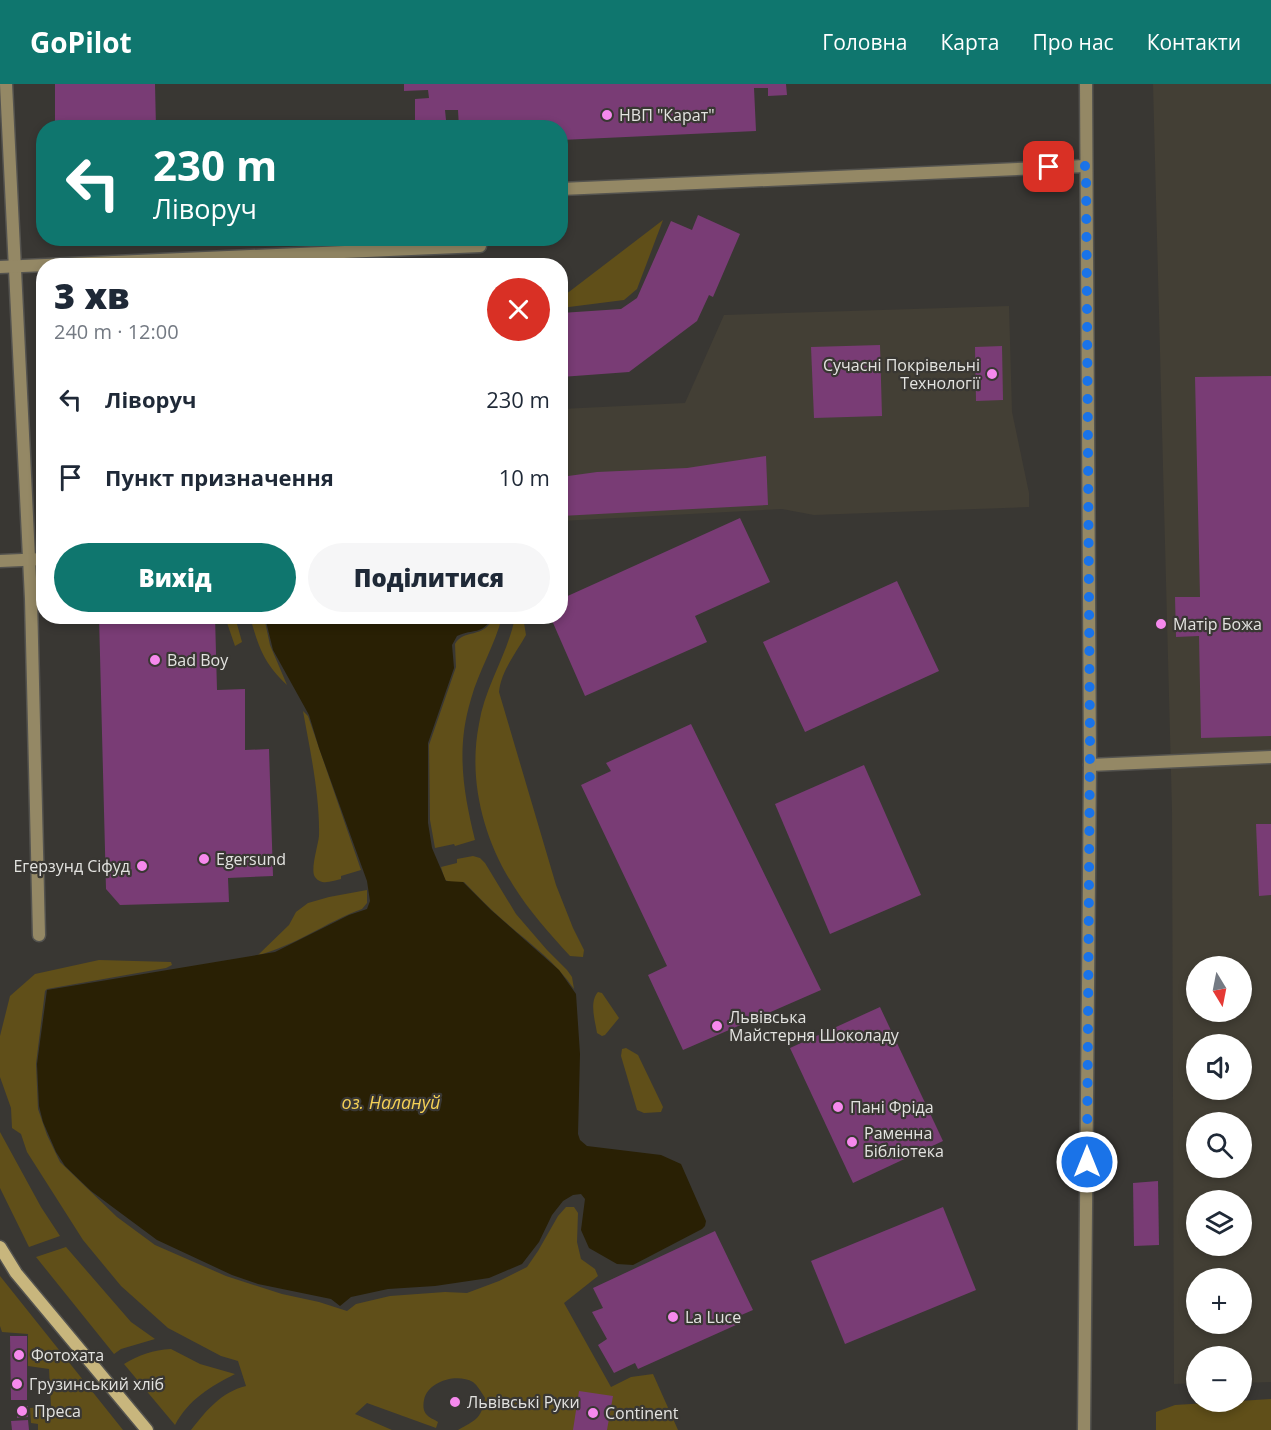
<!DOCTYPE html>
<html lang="uk">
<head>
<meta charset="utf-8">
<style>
	body { margin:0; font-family:"Open Sans",sans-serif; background:#f6f6f7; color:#1f2937; height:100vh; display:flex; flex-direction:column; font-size:22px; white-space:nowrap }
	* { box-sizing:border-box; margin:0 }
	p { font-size:20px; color:#747a83 }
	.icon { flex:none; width:33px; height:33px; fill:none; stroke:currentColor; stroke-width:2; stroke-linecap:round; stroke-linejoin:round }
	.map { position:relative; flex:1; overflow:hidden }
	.drawer { position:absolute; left:36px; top:174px; width:532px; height:366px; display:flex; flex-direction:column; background:#fff; border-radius:24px; box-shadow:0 3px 9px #0003 }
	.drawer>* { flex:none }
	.top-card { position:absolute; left:36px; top:36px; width:532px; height:126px; border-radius:24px; box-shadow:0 3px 9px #0003; background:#0f766e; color:#fff; overflow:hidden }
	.needle { width:39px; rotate:170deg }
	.fabs { position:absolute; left:1186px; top:872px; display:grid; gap:12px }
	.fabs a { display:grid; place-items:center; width:66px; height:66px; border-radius:50%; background:#fff; box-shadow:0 3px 9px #0003; font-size:30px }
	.pin { position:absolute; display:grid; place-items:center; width:51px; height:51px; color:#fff; margin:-26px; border-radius:12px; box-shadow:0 3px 9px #0006 }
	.me { position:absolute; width:66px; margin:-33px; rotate:0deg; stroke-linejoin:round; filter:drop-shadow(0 0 4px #0008) }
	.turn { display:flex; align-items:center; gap:21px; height:126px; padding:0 18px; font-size:27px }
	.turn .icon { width:78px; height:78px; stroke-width:2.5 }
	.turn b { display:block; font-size:42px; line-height:51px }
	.round { display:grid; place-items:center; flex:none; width:63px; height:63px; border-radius:32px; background:#f6f6f7 }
	.summary { display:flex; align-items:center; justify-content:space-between; height:102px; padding:0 18px }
	h1 { font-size:36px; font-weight:800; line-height:45px }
	.action { display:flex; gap:12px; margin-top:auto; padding:12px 18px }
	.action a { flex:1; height:69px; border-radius:36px; background:#0f766e; color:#fff; font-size:24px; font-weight:800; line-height:69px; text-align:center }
	.action a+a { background:#f6f6f7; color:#1f2937 }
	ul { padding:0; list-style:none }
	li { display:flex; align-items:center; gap:18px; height:78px; padding:0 18px }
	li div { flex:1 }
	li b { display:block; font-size:22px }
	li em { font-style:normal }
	header { display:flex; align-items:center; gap:36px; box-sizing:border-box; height:84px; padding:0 30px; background:#0f766e; color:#fff }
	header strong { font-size:28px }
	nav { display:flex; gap:33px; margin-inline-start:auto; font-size:21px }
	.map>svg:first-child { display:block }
</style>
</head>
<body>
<header>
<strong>GoPilot</strong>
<nav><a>Головна</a><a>Карта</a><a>Про нас</a><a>Контакти</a></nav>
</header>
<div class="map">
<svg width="1271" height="1346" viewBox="0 0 1271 1346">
	<rect width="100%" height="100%" fill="#393733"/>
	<!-- built -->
	<g fill="#433f35" fill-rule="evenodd">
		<path d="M 1153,0 L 1271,0 L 1271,1298 L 1242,1299 L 1242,1272 L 1197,1272 L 1197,1299 L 1174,1300 L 1172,727 ZM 1197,882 L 1242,882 L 1242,927 L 1197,927 ZM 1197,960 L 1242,960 L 1242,1005 L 1197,1005 ZM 1197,1038 L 1242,1038 L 1242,1083 L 1197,1083 ZM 1197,1116 L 1242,1116 L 1242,1161 L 1197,1161 ZM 1197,1194 L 1242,1194 L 1242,1239 L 1197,1239 Z"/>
		<path d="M 1009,222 L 1012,328 L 1029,409 L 1029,423 L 814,431 L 782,425 L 561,437 L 561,325 L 685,319 L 724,231 Z"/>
	</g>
	<!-- green -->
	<g fill="#604f19">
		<path d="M 663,136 L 637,205 L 624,216 L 561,224 L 561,214 Z"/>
		<path d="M 225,533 L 235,533 L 242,558 L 235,562 Z"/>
		<path d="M 250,533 L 264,533 L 270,561 L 287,601 C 263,578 259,564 250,533 Z"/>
		<path d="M 494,533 L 502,533 C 495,561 479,586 471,615 C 456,664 463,707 475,756 L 455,762 L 454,760 L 435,764 L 430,736 L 429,661 L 456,583 L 455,560 C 464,544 483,556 494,533 Z"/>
		<path d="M 515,533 L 523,533 L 526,551 C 516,569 501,587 499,608 L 556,801 L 573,844 L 584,866 L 583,873 L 570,872 C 550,850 529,827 513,801 C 483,754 468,695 479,640 C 485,602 508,570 515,533 Z"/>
		<path d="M 303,627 L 308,632 L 361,786 L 341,792 L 341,795 C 332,797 321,802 315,793 C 310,786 318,762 319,752 C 320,712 310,666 303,627 Z"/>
		<path d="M 473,772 L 480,774 L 485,779 L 516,830 L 547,866 L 567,886 L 572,893 L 574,905 C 556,878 528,858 504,837 C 490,825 477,811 464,798 L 451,798 L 445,796 L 441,783 L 457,779 L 457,775 Z"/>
		<path d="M 367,806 L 367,819 L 362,825 C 326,838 295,862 258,871 L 289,841 L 296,828 L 308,819 L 329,813 Z"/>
		<path d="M 99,876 L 171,878 L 172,881 L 166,884 L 47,905 L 45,907 L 36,980 L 38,1025 L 47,1051 L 60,1078 L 117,1133 L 155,1161 L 226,1192 L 282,1210 L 319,1218 L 347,1227 L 356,1220 L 390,1212 L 445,1208 L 467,1209 L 499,1197 L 527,1183 L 538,1167 L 558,1132 L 566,1123 L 574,1123 L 578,1129 L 577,1158 L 581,1175 L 595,1185 L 598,1192 L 564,1219 L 611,1303 L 631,1293 L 653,1290 L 678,1346 L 458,1346 C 475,1336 481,1336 485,1314 C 481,1308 478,1302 473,1298 C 457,1289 428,1297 424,1316 C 423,1321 423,1326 426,1330 C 429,1334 434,1335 438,1338 L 436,1344 L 367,1319 L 355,1330 L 392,1346 L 191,1346 C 206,1327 221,1308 246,1302 L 238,1277 L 221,1272 L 168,1244 L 121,1202 L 83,1156 L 27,1068 L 21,1050 L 12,1044 L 11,1024 L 0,993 L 0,952 L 10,912 L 35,890 Z"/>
		<path d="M 598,908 L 602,909 L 619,934 L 605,951 L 602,952 L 597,949 C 595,936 589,918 598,908 Z"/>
		<path d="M 626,964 L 638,971 L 663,1023 L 661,1028 L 644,1029 L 637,1026 L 621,972 L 622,965 Z"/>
		<path d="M 0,1048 L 41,1123 L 60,1152 L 29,1163 L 0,1104 Z"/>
		<path d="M 66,1163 L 131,1238 L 155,1255 L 121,1265 L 114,1270 L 36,1173 Z"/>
		<path d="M 0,1192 L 123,1346 L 38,1346 L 38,1340 L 31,1339 L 30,1324 L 51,1322 L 49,1285 L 28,1282 L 28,1250 L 2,1248 L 0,1242 Z"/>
		<path d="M 171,1265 L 200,1280 L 235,1290 C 210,1303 189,1315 175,1341 L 124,1280 C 139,1271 153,1266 171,1265 Z"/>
		<path d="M 1271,1315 L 1271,1346 L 1156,1346 L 1156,1328 L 1175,1321 Z"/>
	</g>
	<!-- water -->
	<path fill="#292004" d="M 265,533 L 493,533 C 481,552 474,544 457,552 L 452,561 L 454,584 L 428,659 L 428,739 L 432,764 L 446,797 L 463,798 L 491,826 L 559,886 L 576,910 L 580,970 L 578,1050 L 580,1056 L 587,1062 L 661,1071 L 681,1080 L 706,1137 L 705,1142 L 702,1145 L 633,1181 L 617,1180 L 589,1164 L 581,1146 L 585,1115 L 581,1110 L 573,1111 L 563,1117 L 552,1131 L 539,1158 L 522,1180 L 489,1194 L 435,1202 L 388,1205 L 351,1213 L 340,1222 L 331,1215 L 258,1200 L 232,1191 L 157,1156 L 91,1107 L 65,1082 L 56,1068 L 43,1038 L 39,1022 L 37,980 L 47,906 L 275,868 L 349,831 L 367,825 L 370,817 L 367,797 L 319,664 L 309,631 L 273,566 Z"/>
	<!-- building -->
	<g fill="#793c75">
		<path d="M 55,0 L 155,0 L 156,44 L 55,44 Z"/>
		<path d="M 404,0 L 786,0 L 787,11 L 768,12 L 768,4 L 754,4 L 756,47 L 561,56 L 561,44 L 459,44 L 458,26 L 445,26 L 446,36 L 415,37 L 415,15 L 429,14 L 428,6 L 404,7 Z"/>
		<path d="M 698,131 L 740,150 L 713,213 L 709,211 L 697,237 L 629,288 L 561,293 L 561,229 L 621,225 L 637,214 L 671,137 L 692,146 Z"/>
		<path d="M 880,261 L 882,332 L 814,334 L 811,263 Z"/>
		<path d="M 1002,262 L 1003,316 L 976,317 L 975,263 Z"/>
		<path d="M 1271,292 L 1271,652 L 1201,654 L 1199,552 L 1176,553 L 1175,513 L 1200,513 L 1195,293 Z"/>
		<path d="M 766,372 L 768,421 L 561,432 L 561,393 L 597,388 L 687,384 Z"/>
		<path d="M 740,434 L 770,498 L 695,532 L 707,558 L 585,612 L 550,532 L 561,532 L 561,515 Z"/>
		<path d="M 897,497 L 939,587 L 805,648 L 763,558 Z"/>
		<path d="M 99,532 L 215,532 L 217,606 L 245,605 L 245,666 L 269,665 L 273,792 L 228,794 L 229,818 L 120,821 L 106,805 Z"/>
		<path d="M 691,640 L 821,906 L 683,966 L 648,891 L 667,882 L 581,701 L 611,687 L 606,679 Z"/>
		<path d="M 864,681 L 921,811 L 830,850 L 775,720 Z"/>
		<path d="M 1256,740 L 1271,740 L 1271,811 L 1259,812 Z"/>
		<path d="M 880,923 L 943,1057 L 853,1099 L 790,964 Z"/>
		<path d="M 1158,1097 L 1159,1161 L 1134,1162 L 1133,1099 Z"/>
		<path d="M 943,1123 L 976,1206 L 845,1260 L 811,1177 Z"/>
		<path d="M 715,1147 L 753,1226 L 732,1235 L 736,1241 L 638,1285 L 635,1279 L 614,1289 L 598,1261 L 607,1255 L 592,1228 L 603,1224 L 593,1204 Z"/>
		<path d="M 10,1252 L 27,1252 L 27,1316 L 11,1316 Z"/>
		<path d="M 579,1307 L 613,1312 L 607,1346 L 573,1346 Z"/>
		<path d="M 17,1322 L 28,1322 L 28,1333 L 17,1334 Z"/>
		<path d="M 28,1336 L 29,1346 L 12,1346 L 11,1337 Z"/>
	</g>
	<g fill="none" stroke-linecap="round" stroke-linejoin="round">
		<!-- lane casing -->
		<g stroke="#54534f" stroke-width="15">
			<g id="lane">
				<path d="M 6,0 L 31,515 L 39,851"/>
				<path d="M 561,105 L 1086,82"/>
				<path d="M 0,183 L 480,162"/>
				<path d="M 0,477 L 44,475"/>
				<path d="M 1090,681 L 1271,673"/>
			</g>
		</g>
		<!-- street casing -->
		<g stroke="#54534f" stroke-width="15">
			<path id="street" d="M 1084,1346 L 1090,681 L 1086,0"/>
		</g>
		<!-- secondary casing -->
		<g stroke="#54534f" stroke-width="15">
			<path id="secondary" d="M 0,1163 L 16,1189 L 147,1346"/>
		</g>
		<!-- lane -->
		<use href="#lane" stroke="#948865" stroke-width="12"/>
		<!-- street -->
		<use href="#street" stroke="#948865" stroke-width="12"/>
		<!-- secondary -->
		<use href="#secondary" stroke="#c8b67d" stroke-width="12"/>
	</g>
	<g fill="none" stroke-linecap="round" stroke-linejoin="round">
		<!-- route -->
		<path stroke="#1a73e8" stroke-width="10" stroke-dasharray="0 18" d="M 1049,83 L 1086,82 L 1090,658 L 1087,1078"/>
	</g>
	<!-- markers -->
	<g fill="#f689ed" stroke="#393733" stroke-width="2">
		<circle cx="607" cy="31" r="6"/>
		<circle cx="992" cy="290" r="6"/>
		<circle cx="1161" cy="540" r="6"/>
		<circle cx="155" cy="576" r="6"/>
		<circle cx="204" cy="775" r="6"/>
		<circle cx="142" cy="782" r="6"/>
		<circle cx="717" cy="942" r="6"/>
		<circle cx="838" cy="1023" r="6"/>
		<circle cx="852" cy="1058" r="6"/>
		<circle cx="673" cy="1233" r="6"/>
		<circle cx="19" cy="1271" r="6"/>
		<circle cx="17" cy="1300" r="6"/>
		<circle cx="455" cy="1318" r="6"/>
		<circle cx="22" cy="1327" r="6"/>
		<circle cx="593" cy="1329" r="6"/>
	</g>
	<g text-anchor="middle" stroke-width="4.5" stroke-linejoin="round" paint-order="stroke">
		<!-- poi labels -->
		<g font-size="16" fill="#e3e3e0" stroke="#393733" text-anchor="start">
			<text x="619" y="37">НВП "Карат"</text>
			<text x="980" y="287" text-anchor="end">Сучасні Покрівельні<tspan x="980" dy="18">Технології</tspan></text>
			<text x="1173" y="546">Матір Божа</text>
			<text x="167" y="582">Bad Boy</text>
			<text x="216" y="781">Egersund</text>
			<text x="130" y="788" text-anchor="end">Егерзунд Сіфуд</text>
			<text x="729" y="939">Львівська<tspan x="729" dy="18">Майстерня Шоколаду</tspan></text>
			<text x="850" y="1029">Пані Фріда</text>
			<text x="864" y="1055">Раменна<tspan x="864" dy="18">Бібліотека</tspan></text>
			<text x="685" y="1239">La Luce</text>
			<text x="31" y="1277">Фотохата</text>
			<text x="29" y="1306">Грузинський хліб</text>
			<text x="467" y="1324">Львівські Руки</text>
			<text x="34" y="1333">Преса</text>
			<text x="605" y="1335">Continent</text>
		</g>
		<!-- water labels -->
		<g font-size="18" font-style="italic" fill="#f4d056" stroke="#393733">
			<text x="391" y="1025">оз. Налануй</text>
		</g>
	</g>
</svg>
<div class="fabs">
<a><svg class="needle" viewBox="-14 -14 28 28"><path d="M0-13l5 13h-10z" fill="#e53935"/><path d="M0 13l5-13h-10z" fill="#747a83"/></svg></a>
<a><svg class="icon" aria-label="sound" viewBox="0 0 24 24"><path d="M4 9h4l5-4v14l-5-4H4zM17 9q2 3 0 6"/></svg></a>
<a><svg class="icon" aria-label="search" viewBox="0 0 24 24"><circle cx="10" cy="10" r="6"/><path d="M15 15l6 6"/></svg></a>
<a><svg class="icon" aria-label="layers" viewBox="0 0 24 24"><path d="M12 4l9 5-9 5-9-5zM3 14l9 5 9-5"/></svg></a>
<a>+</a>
<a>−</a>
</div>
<div class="pin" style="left:1049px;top:83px;background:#d93025"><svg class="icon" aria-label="arrive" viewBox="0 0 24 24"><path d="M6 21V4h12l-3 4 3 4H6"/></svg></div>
<svg class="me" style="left:1087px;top:1078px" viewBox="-20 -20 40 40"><circle r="17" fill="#1a73e8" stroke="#fff" stroke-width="3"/><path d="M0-11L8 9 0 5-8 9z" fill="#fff"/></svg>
<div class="top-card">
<div class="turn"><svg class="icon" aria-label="left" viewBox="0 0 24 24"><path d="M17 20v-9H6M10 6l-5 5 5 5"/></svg><div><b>230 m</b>Ліворуч</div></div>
</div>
<section class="drawer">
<div class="summary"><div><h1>3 хв</h1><p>240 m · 12:00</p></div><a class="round" style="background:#d93025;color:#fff"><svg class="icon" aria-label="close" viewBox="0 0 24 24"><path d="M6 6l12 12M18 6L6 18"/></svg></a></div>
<ul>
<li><svg class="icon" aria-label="left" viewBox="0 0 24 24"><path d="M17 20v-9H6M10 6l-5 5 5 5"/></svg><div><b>Ліворуч</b></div><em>230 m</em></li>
<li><svg class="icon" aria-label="arrive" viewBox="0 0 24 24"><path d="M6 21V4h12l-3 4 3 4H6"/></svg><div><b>Пункт призначення</b></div><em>10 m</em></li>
</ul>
<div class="action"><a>Вихід</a><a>Поділитися</a></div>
</section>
</div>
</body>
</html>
